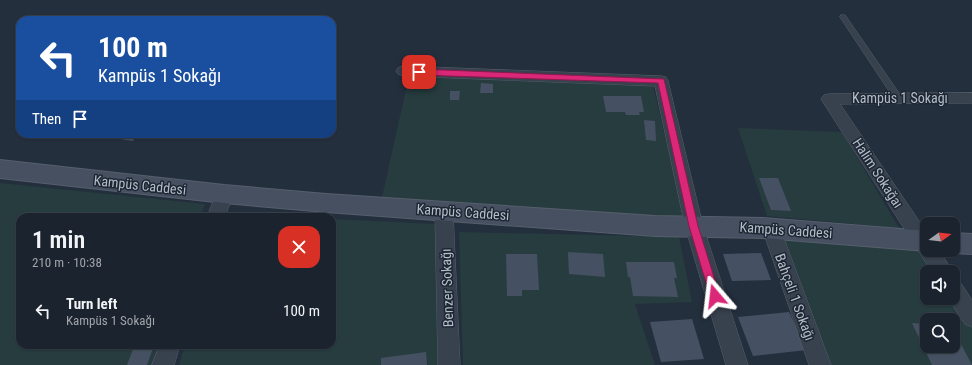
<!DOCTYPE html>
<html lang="en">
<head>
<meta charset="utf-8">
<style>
	body { margin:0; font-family:"Roboto Condensed",sans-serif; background:#282f3a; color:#f1f3f6; height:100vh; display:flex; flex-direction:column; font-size:15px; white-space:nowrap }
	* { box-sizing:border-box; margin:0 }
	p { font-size:13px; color:#a0a4aa }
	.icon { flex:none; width:22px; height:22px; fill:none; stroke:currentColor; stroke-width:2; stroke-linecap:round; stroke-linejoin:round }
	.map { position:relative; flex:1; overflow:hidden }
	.details { position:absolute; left:16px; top:213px; width:320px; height:136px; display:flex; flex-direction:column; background:#1b232e; border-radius:12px; box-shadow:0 1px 3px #0004,0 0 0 1px #39404a }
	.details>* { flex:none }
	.top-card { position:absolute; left:16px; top:16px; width:320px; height:122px; border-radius:12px; box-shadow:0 1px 3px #0004,0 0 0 1px #39404a; background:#1a4fa0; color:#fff; overflow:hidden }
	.needle { width:26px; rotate:75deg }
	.buttons { position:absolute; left:920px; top:217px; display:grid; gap:8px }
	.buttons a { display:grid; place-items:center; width:40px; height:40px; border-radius:8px; background:#1b232e; box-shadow:0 1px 3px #0004,0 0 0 1px #39404a; font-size:20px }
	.pin { position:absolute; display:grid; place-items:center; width:34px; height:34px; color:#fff; margin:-17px; border-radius:8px; box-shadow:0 2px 6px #0006 }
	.me { position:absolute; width:44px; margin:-22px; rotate:343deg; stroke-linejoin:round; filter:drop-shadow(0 0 3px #0008) }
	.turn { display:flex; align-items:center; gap:14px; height:84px; padding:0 16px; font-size:18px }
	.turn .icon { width:52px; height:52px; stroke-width:2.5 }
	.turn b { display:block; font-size:28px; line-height:34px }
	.then { display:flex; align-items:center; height:38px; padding:0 16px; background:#0003; gap:8px; font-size:15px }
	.round { display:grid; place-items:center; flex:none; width:42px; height:42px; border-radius:12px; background:#282f3a }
	.head { display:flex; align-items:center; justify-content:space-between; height:68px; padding:0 16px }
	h1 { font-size:24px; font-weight:600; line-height:30px }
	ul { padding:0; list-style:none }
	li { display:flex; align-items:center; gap:12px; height:60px; padding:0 16px }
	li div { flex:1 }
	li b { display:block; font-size:15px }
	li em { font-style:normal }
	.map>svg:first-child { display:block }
</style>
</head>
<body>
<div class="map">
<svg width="972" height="365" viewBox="0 0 972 365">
	<rect width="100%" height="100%" fill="#242f3e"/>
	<!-- green -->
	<g fill="#263c3f" fill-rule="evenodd">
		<path d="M 409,76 L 653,86 L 685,219 L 382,197 Z"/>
		<path d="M 738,128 L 842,132 L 899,228 L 767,216 Z"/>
		<path d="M 0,183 L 205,204 L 200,217 L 20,217 L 20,345 L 158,345 L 151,365 L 0,365 Z"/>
		<path d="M 332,219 L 436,224 L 440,365 L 179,365 L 185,345 L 332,345 Z"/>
		<path d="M 459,232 L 679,237 L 692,302 L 635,304 L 655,365 L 463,365 Z"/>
		<path d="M 781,236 L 921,249 L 936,272 L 927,272 L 927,298 L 953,298 L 972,328 L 972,365 L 830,365 ZM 927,320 L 953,320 L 953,346 L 927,346 Z"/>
	</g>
	<!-- building -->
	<g fill="#455162">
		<path d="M 481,83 L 493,84 L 493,93 L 480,93 Z"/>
		<path d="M 450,91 L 460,91 L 459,100 L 450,100 Z"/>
		<path d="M 603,96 L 641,96 L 644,112 L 639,112 L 640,115 L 626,115 L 625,112 L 606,112 Z"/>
		<path d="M 644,120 L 655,121 L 656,141 L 646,140 Z"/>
		<path d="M 117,134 L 137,134 L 133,141 L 114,138 Z"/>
		<path d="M 759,178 L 778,178 L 791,211 L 771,210 Z"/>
		<path d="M 568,252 L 603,254 L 605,277 L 569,274 Z"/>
		<path d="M 761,253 L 771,280 L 732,281 L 723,254 Z"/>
		<path d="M 506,254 L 537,254 L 539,290 L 522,290 L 522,296 L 507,296 Z"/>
		<path d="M 626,262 L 674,262 L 677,278 L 674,278 L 678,297 L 633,296 L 630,277 L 628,277 Z"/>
		<path d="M 789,312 L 807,350 L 753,356 L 738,317 Z"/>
		<path d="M 692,319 L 704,359 L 661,362 L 650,322 Z"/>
		<path d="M 912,323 L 927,324 L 927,346 L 953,346 L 953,329 L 972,365 L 932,365 Z"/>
		<path d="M 153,348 L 147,365 L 127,365 L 133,349 Z"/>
		<path d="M 426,352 L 427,365 L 381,365 L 381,358 Z"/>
	</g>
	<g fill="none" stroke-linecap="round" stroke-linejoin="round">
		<!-- lane casing -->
		<g stroke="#565f6c" stroke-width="1">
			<path id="lane" d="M 841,15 L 845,15 L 901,96 L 902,98 L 901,100 L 895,100 L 840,17 Z"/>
		</g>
		<!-- street casing -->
		<g stroke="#565f6c" stroke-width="1">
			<g id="street">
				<path d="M 403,66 L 661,76 L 666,77 L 668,81 L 703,226 L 748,365 L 726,365 L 685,226 L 655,86 L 403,76 L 398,74 L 396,71 L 398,68 Z"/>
				<path d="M 972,93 L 972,103 L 840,104 L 927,233 L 927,250 L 939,250 L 953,272 L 932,272 L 821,99 L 824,95 L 829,94 Z"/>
				<path d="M 224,187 L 230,189 L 233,194 L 225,217 L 207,217 L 218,189 Z"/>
				<path d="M 444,205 L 450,207 L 453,212 L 460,365 L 438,365 L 435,212 L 438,207 Z"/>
				<path d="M 771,220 L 777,223 L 780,228 L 831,365 L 809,365 L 762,228 L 765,223 Z"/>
				<path d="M 953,279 L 960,282 L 972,300 L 972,327 L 965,324 L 948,298 L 953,298 Z"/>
				<path d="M 160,345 L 180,345 L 174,365 L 152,365 Z"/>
			</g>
		</g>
		<!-- secondary casing -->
		<g stroke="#565f6c" stroke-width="2">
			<g id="secondary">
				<path d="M 0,160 L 224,185 L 326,194 L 655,216 L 763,218 L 927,231 L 927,250 L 931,250 L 927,251 L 763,238 L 655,236 L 326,212 L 224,203 L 0,178 Z"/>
				<path d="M 953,233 L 972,234 L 972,254 L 953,253 L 945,250 L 953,250 Z"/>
			</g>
		</g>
		<!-- lane -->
		<use href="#lane" fill="#38414e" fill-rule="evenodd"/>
		<!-- street -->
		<use href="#street" fill="#38414e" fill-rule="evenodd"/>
		<!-- secondary -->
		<use href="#secondary" fill="#465061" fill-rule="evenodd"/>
	</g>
	<!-- route -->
	<path fill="#db2777" stroke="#8e194d" d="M 419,69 L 664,79 L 698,226 L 720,296 L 719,299 L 715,300 L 711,299 L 710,296 L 689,226 L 658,83 L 419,75 L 415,72 Z"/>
	<g text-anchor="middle" stroke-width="3" stroke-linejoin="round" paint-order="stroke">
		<!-- street labels -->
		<g font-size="14" fill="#b4bcc9" stroke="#1d2633">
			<text x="900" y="103">Kampüs 1 Sokağı</text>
			<text transform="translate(878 173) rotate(57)" y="5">Halim Sokağaı</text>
			<text transform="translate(140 185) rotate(6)" y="5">Kampüs Caddesi</text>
			<text transform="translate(463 212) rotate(4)" y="5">Kampüs Caddesi</text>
			<text transform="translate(786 230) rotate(4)" y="5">Kampüs Caddesi</text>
			<text transform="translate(447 288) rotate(-92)" y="5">Benzer Sokağı</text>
			<text transform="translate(795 297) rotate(70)" y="5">Bahçeli 1 Sokağı</text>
		</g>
	</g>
</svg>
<div class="buttons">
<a><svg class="needle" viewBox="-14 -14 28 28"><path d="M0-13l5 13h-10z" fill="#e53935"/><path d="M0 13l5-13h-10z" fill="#a0a4aa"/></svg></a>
<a><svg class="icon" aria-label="sound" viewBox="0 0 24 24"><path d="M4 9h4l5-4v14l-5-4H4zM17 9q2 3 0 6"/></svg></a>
<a><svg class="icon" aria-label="search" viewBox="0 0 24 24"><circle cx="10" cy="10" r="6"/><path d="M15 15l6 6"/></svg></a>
</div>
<div class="pin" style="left:419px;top:72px;background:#d93025"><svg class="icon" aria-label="arrive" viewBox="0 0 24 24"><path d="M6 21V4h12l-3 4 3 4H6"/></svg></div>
<svg class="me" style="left:715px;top:296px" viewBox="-20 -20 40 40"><path d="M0-17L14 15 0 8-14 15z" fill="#db2777" stroke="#fff" stroke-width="4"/></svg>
<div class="top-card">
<div class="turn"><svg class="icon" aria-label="left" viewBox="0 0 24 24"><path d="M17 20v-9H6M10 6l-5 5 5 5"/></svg><div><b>100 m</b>Kampüs 1 Sokağı</div></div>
<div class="then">Then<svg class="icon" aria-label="arrive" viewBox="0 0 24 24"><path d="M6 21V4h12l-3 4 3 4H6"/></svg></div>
</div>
<section class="details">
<div class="head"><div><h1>1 min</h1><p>210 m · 10:38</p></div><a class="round" style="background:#d93025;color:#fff"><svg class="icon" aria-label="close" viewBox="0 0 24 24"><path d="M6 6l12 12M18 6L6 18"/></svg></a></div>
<ul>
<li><svg class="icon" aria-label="left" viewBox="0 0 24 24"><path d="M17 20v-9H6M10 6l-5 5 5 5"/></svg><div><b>Turn left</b><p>Kampüs 1 Sokağı</p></div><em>100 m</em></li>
</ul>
</section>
</div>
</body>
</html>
